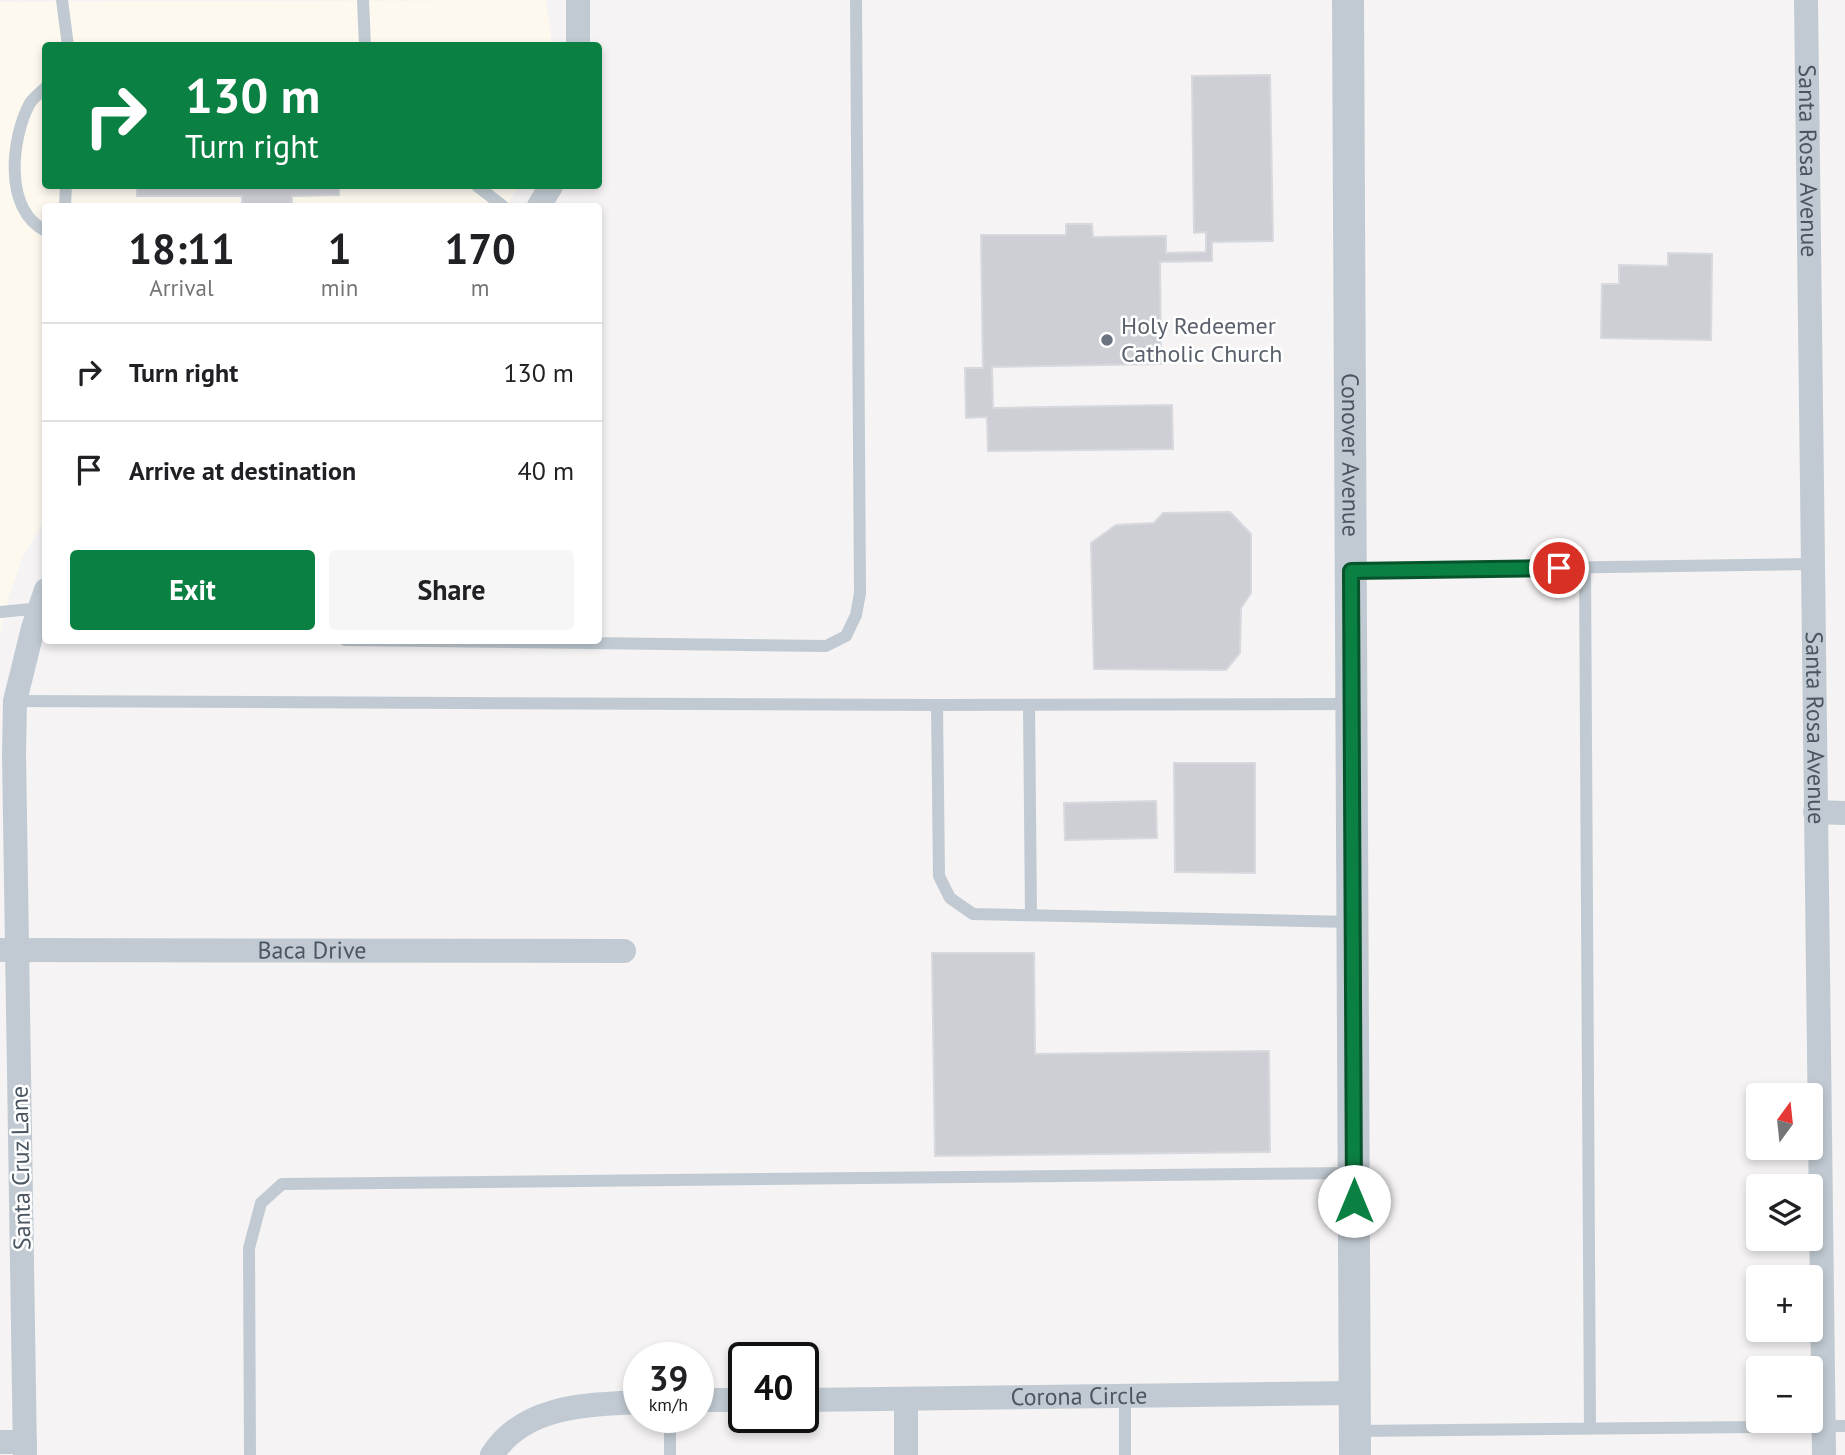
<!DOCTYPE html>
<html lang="en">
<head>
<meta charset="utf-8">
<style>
	body { margin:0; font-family:"PT Sans",sans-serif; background:#f6f6f6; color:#202124; height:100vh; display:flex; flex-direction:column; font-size:26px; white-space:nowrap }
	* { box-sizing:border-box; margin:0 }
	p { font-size:23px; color:#757577 }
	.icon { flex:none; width:38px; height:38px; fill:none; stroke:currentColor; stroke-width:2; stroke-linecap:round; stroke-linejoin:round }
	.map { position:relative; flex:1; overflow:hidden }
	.sheet { position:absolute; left:42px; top:203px; width:560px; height:441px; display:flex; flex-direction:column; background:#fff; border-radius:7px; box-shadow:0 4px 10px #0003 }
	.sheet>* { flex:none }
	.hud { position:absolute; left:42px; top:42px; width:560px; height:147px; border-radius:7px; box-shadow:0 4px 10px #0003; background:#0b8043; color:#fff; overflow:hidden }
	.needle { width:46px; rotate:15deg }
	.tools { position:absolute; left:1746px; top:1083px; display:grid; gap:14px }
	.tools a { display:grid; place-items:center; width:77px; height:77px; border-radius:7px; background:#fff; box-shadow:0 4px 10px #0003; font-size:35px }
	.speed { position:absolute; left:623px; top:1342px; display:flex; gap:14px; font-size:35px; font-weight:700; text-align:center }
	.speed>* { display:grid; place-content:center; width:91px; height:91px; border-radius:50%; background:#fff; box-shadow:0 4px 10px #0003; line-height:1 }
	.speed small { font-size:18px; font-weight:400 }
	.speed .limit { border:4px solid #111; border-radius:10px; background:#fff; color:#111 }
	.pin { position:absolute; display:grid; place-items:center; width:60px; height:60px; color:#fff; margin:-30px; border:4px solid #fff; border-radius:50%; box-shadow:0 2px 7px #0007 }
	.me { position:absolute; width:77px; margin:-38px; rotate:0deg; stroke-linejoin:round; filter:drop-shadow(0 0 5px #0008) }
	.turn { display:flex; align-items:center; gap:24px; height:147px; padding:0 28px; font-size:32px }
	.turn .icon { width:91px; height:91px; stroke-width:2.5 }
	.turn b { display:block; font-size:49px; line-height:60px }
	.eta { display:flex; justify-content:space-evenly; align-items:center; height:119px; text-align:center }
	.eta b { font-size:42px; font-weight:800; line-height:49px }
	.primary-button { display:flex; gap:14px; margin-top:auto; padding:14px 28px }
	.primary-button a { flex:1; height:80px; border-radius:7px; background:#0b8043; color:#fff; font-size:28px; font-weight:800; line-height:80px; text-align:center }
	.primary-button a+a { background:#f6f6f6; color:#202124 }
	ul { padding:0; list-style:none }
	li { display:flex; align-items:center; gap:21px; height:98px; padding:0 28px; border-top:2px solid #e0e0e0 }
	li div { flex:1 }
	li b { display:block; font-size:26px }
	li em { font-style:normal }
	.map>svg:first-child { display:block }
</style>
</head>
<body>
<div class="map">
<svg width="1845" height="1455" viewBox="0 0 1845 1455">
	<rect width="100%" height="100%" fill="#f5f3f3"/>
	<!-- commercial -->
	<path fill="#fdf9ef" d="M 546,0 L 552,45 L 46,46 L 46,186 L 518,186 L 507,206 L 46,206 L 45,519 L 23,556 L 9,596 L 0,635 L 0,2 Z"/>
	<!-- building -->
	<g fill="#cdcfd5" stroke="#d7d9de" stroke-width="2">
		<path d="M 1270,75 L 1273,241 L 1212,242 L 1212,261 L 1160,262 L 1161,364 L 992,367 L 993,408 L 1172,405 L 1173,449 L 988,451 L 987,417 L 966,418 L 965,368 L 983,368 L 981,235 L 1066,235 L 1066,224 L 1092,224 L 1093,237 L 1166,236 L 1166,253 L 1206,252 L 1206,232 L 1194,233 L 1192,76 Z"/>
		<path d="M 137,186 L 339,186 L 339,195 L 292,196 L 292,206 L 242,206 L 242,196 L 137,196 Z"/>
		<path d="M 1668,253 L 1712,254 L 1711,340 L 1601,338 L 1602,284 L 1619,284 L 1619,265 L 1668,266 Z"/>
		<path d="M 1230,512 L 1251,534 L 1251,593 L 1241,608 L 1240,653 L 1226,670 L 1094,669 L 1091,543 L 1116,525 L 1154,523 L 1163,513 Z"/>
		<path d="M 1174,763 L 1255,763 L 1255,873 L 1175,872 Z"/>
		<path d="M 1156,801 L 1157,838 L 1065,840 L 1064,803 Z"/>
		<path d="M 932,953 L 1034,953 L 1035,1054 L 1269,1051 L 1270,1152 L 935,1156 Z"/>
	</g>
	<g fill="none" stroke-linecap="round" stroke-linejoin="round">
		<!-- service -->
		<g stroke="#c1cad2" stroke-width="12">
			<path d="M 62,0 L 68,46"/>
			<path d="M 363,0 L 365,46"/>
			<path d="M 46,87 C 41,92 34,97 30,103 C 11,138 3,210 46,231"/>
			<path d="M 477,186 L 503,206"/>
			<path d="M 65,206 L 66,186"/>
			<path d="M 1585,567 L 1590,1428"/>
			<path d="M 1351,571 L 1812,564"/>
			<path d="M 0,612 L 42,608"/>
			<path d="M 345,640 L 826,646 L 846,636 L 856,615 L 860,593 L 856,0"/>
			<path d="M 15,701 L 937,705 L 1351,704"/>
			<path d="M 937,705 L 939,876 L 950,898 L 973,914 L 1352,922"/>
			<path d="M 1029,705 L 1031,915"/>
			<path d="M 1125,1396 L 1125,1455"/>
			<path d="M 670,1418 L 670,1455"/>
			<path d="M 1356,1431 L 1845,1426"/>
			<path d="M 250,1455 L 249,1248 L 261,1203 L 282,1184 L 1354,1173"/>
		</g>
		<!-- minor -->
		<g stroke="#c1cad2" stroke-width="24">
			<path id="s1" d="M 1806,0 L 1824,1455"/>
			<path d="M 578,46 L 578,0"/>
			<path d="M 539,206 L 551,186"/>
			<path d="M 1815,812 L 1845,813"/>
			<path id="s2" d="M 0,950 L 624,951"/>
			<path d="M 698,1400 L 744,1400"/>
			<path id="s3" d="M 803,1400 L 1355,1393"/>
			<path d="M 0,1442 L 25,1442"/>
			<path d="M 25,1455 L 14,754 L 15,701 L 33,628 L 46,590"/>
			<path d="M 492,1455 C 524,1405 586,1405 639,1402"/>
			<path d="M 906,1455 L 906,1400"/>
		</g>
		<!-- tertiary -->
		<path stroke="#c1cad2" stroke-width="32" id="s4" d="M 1348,0 L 1355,1455"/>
	</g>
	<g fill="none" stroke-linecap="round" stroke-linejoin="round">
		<!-- route casing -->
		<g stroke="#07532c" stroke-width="18">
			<path id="route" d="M 1354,1201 L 1351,571 L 1559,568"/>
		</g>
		<!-- route -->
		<use href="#route" stroke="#0b8043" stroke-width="12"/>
	</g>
	<!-- markers -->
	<circle fill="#6b7280" stroke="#fff" stroke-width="2.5" cx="1107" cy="340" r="7"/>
	<g text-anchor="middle" stroke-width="5" stroke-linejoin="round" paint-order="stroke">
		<!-- street labels -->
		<g font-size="24" fill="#4a5661" stroke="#fff">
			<text dy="8" stroke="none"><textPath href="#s1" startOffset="161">Santa Rosa Avenue</textPath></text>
			<text dy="8" stroke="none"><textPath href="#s4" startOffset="455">Conover Avenue</textPath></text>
			<text dy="8" stroke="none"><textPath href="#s1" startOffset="728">Santa Rosa Avenue</textPath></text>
			<text dy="8" stroke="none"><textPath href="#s2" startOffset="312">Baca Drive</textPath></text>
			<text transform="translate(21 1168) rotate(-91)" y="8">Santa Cruz Lane</text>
			<text dy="8" stroke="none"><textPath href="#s3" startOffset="276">Corona Circle</textPath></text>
		</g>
		<!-- worship labels -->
		<g font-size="24" fill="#5b616d" stroke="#fff" text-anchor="start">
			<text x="1121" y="334">Holy Redeemer<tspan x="1121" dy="28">Catholic Church</tspan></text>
		</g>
	</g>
</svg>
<div class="tools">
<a><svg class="needle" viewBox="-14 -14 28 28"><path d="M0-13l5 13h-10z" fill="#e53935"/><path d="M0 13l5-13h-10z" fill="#757577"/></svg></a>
<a><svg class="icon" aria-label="layers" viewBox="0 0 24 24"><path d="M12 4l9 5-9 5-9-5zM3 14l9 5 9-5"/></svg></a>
<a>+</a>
<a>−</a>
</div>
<div class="speed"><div>39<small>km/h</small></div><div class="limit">40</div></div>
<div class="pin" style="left:1559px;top:568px;background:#d93025"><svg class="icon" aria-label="arrive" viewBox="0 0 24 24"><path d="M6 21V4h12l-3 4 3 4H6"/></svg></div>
<svg class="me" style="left:1354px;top:1201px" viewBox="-20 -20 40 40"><circle r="19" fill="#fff"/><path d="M0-13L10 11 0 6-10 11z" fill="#0b8043"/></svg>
<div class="hud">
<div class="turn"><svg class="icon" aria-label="right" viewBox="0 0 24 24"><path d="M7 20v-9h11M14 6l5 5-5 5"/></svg><div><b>130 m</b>Turn right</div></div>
</div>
<section class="sheet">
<div class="eta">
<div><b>18:11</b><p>Arrival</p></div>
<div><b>1</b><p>min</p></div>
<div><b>170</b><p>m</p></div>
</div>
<ul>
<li><svg class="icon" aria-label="right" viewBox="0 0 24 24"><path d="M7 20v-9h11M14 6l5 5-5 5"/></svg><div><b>Turn right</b></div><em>130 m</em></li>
<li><svg class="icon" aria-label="arrive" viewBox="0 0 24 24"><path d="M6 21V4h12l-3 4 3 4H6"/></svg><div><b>Arrive at destination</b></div><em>40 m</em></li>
</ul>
<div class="primary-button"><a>Exit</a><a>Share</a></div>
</section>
</div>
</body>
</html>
